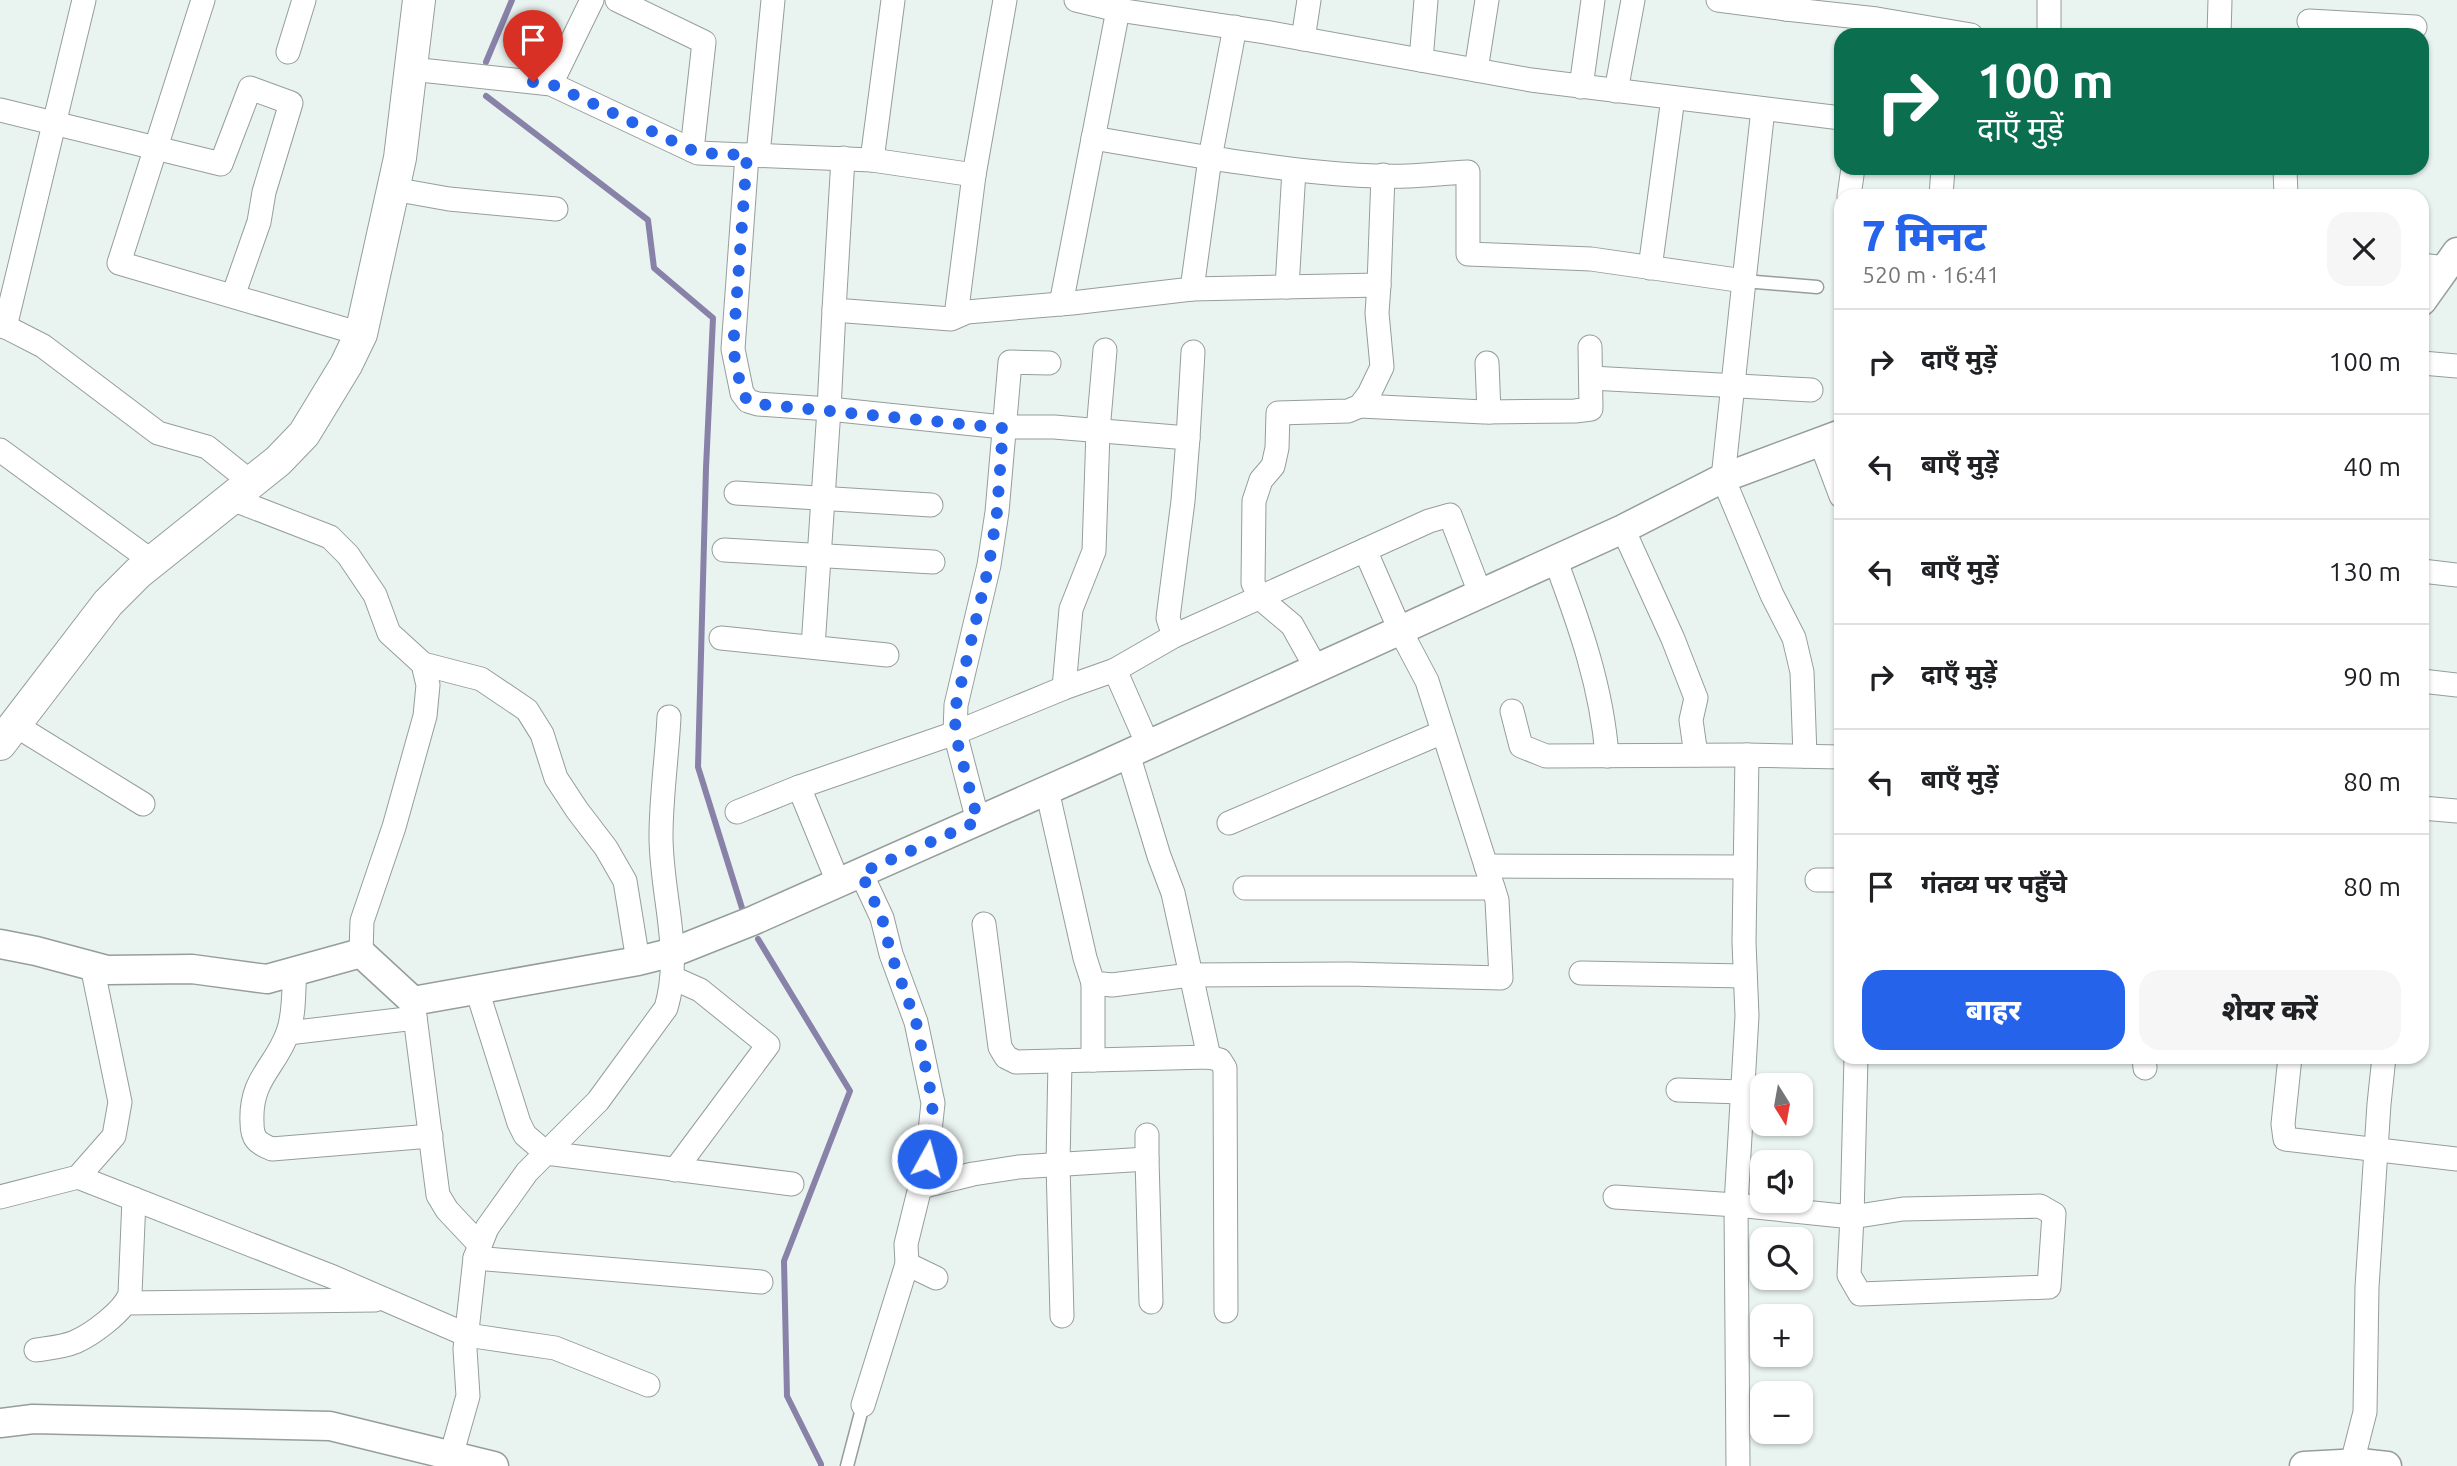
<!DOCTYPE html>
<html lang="hi">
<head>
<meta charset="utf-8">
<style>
	body { margin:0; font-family:Ubuntu,"Noto Sans Devanagari",sans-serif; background:#f6f6f6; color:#202124; height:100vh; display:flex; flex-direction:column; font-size:26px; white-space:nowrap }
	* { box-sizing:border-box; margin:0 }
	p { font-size:23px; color:#757577 }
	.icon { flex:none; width:38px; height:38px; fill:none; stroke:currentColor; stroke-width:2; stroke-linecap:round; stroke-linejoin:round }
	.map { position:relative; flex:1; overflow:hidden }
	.sheet { position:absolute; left:1834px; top:189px; width:595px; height:875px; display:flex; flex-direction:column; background:#fff; border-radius:21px; box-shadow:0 2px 5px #0004 }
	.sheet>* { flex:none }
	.guide { position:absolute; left:1834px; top:28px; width:595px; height:147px; border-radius:21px; box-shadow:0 2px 5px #0004; background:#0b6e4f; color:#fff; overflow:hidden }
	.needle { width:46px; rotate:169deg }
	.buttons { position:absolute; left:1750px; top:1073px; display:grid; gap:14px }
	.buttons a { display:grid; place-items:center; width:63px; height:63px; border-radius:14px; background:#fff; box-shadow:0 2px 5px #0004; font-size:35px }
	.pin { position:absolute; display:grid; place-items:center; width:60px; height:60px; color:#fff; margin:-72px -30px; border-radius:50% 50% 50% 0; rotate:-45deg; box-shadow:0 0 7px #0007 }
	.pin .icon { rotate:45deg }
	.me { position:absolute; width:77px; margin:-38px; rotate:7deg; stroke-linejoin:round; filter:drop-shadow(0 0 5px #0008) }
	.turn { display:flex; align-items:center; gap:24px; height:147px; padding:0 28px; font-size:32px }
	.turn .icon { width:91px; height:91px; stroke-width:2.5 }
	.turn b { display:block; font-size:49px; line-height:60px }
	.round { display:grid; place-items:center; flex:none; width:74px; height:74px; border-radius:21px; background:#f6f6f6 }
	.headline { display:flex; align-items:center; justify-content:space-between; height:119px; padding:0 28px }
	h1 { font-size:42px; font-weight:800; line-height:52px; color:#2563eb }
	.action { display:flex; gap:14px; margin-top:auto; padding:14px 28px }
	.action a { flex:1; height:80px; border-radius:21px; background:#2563eb; color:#fff; font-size:28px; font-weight:800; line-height:80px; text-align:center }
	.action a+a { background:#f6f6f6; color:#202124 }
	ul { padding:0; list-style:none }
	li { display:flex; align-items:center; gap:21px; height:105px; padding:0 28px; border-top:2px solid #e0e0e0 }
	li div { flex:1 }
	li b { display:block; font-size:26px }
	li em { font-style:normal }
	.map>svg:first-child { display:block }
</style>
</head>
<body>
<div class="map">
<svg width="2457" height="1466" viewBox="0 0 2457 1466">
	<rect width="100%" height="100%" fill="#e9f3ef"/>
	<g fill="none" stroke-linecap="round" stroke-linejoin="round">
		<!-- stream -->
		<g stroke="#8881a8" stroke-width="6">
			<path d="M 486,62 L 512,0"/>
			<path d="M 486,96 L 648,220 L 654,268 L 713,318 L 706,468 L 698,767 L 742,908"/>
			<path d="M 758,939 L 850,1091 L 784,1261 L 787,1396 L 821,1464 L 821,1466"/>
		</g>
		<!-- service casing -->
		<g stroke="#959e9a" stroke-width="15">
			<g id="service">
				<path d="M 1744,281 L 1817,287"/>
				<path d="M 847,1466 L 863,1405"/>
			</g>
		</g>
		<!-- minor casing -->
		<g stroke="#959e9a" stroke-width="25">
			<g id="minor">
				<path d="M 203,0 L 119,263 L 361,334"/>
				<path d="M 617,0 L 704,42 L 692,150"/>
				<path d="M 1076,0 L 1118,10 L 1265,32 L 1531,80 L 1841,118"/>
				<path d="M 1718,0 L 1786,9 L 1787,0"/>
				<path d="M 1786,9 L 1877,19 L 1971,35"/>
				<path d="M 2309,21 L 2415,27"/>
				<path d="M 1235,27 L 1210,158 C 1275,167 1343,178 1408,176 C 1428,175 1448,173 1468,172 L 1468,254 L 1591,259 L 1744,281 L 1763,109"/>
				<path d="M 2049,35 L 2049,0"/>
				<path d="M 2219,35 L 2220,0"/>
				<path d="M 1303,39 L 1309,0"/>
				<path d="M 288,52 L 304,0"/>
				<path d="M 1421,60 L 1426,0"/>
				<path d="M 411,69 L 551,84 L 698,153 L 872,160 L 974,175"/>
				<path d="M 1476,70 L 1487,0"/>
				<path d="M 551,84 L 592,0"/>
				<path d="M 1581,87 L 1593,0"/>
				<path d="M 1616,91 L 1633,0"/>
				<path d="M 0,110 L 221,164 L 250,88 L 291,103 L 264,192 L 259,222 L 233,296"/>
				<path d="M 747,155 L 733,349 L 742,393 L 748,401 L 758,404 L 829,409 L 834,310"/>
				<path d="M 758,155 L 773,0"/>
				<path d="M 843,158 L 834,310 L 951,319 L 967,312 L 1072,303 L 1192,289 L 1210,158 L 1093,138"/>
				<path d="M 872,160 L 893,0"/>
				<path d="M 2285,168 L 2286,196"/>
				<path d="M 393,189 L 449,199 L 556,209"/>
				<path d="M 1849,196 L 1853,168"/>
				<path d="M 1941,196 L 1943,168"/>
				<path d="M 2422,265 L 2444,268"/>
				<path d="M 1650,268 L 1673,98"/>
				<path d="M 1744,281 L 1723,478 L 1772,595 L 1794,638 L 1802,672 L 1805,756"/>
				<path d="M 1287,287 L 1294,170"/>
				<path d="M 1192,289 L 1379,285 L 1383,175"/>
				<path d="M 1061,304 L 1118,10"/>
				<path d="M 956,316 L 974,175 L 1005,0"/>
				<path d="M 0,324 L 43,346 L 158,433 L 207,447 L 252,483"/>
				<path d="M 5,327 L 84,0"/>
				<path d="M 1487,363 L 1489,412"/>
				<path d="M 2422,363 L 2457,366"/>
				<path d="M 1591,378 L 1811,390"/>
				<path d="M 1360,406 L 1484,412 L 1575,411 L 1591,409 L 1590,347"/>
				<path d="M 1188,438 L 1193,352"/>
				<path d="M 1821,443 L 1841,496"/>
				<path d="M 0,450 L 153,562"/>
				<path d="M 736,493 L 931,505"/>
				<path d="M 232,499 L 330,537 L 348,555 L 375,595 L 389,633 L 423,664 L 428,685 L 425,716 L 394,827 L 362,921 L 361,953"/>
				<path d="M 1623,529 L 1673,639 L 1696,698 L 1691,720 L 1696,755"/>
				<path d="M 724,550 L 933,562"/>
				<path d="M 1555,559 C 1579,623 1602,687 1607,756"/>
				<path d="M 2422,571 L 2457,575"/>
				<path d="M 1174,636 L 1365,550"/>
				<path d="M 721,638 L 887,655"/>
				<path d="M 813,647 L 829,409 L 1003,427 L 1054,427 L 1188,438 L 1183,501 L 1168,618 L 1174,636 L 1115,670 L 1148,745"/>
				<path d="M 423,664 L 481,679 L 527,710 L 542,734 L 556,778 L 577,810 L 606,848 L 625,881 L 638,961"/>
				<path d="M 1316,668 L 1292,625 L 1260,598 L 1253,583 L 1254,501 L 1261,480 L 1273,466 L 1277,448 L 1278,413 L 1348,411 L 1360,406 L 1369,394 L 1382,367 L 1377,313 L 1379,285"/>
				<path d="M 2422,681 L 2457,685"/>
				<path d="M 1064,688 L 1071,609 L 1094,551 L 1098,431 L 1105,350"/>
				<path d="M 1512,711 L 1521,746 L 1546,756 L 1747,755"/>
				<path d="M 15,725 L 143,804"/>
				<path d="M 1128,754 L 1159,856 L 1173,893 L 1209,1057"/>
				<path d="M 799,787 L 955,733 L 1064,688 L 1115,670"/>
				<path d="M 1047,790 L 1085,958 L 1093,983 L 1112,985 L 1190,975 L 1348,974 L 1501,978 L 1497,900 L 1427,681 L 1400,630 L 1365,550 L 1429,521 L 1450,515 L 1480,593"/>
				<path d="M 2422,808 L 2457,811"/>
				<path d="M 737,812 L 799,787 L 838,882"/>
				<path d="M 978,821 L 955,733 L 956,705 L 989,565 L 997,512 L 1010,362 L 1049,363"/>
				<path d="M 1229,823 L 1443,732"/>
				<path d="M 1486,866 L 1745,867"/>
				<path d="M 861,873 L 882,918 L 891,954 L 916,1022 L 933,1103 L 927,1159 L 906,1244 L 907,1264 L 936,1278"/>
				<path d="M 1817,880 L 1841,880"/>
				<path d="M 1245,888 L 1493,888"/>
				<path d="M 984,924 L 1000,1047 L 1006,1057 L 1016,1062 L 1209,1057 L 1220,1060 L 1225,1068 L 1226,1311"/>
				<path d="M 295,971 C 293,991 295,1013 288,1032 C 276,1067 250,1078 252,1122 C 252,1139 257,1143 272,1149 L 431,1136"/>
				<path d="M 1581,973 L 1745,976"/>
				<path d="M 673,978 L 700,990 L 768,1045 L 675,1170"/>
				<path d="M 477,990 L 519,1123 L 525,1135 L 546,1153 L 792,1184"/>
				<path d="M 413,1001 L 438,1195 L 447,1210 L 480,1245"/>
				<path d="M 288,1033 L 415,1018"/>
				<path d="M 2144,1057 L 2145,1068"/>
				<path d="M 2290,1057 L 2283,1124 L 2285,1139 L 2457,1159"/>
				<path d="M 1093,1060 L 1093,983"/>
				<path d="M 1060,1061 L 1058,1164 L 1062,1316"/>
				<path d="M 1678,1090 L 1742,1092"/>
				<path d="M 1147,1159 L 1151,1302"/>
				<path d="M 78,1177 L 333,1277 L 467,1335 L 555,1348 L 648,1385"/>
				<path d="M 920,1187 L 973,1174 L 1018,1167 L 1147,1159 L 1147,1135"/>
				<path d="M 0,1197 L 78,1177 L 114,1136 L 120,1102 L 92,966"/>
				<path d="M 1615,1197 L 1736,1205 L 1852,1217 L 1849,1275 L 1860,1294 L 2049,1287 L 2054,1214 L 2040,1206 L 1903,1209 L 1852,1217 L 1856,1057"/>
				<path d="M 475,1258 L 761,1282"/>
				<path d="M 126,1303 L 375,1300"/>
				<path d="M 36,1350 C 49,1348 63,1347 75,1342 C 93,1334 124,1311 130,1294 L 134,1199"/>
				<path d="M 863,1405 L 907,1264"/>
				<path d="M 451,1456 L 468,1396 L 465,1349 L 475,1258 L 487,1228 L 527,1172 L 598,1101 L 666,1008 C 683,951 661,895 661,836 C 661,797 667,757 669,717"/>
				<path d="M 2352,1463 L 2365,1412 L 2367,1287 L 2379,1104 L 2384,1057"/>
				<path d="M 1738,1466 L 1736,1205 L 1747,1016 L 1744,942 L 1747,755 L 1841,757"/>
			</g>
		</g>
		<!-- tertiary casing -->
		<g stroke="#959e9a" stroke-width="31">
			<g id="tertiary">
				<path d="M 2422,301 L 2457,252"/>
				<path d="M 0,944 L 36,951 L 107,970 L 192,969 L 267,979 L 361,953 L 413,1001 L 638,961 L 674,952 L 752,921 L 1097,768 L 1623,529 L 1723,478 L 1841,434"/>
				<path d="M 0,1423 L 33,1419 L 330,1426 L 494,1466"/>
				<path d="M 2304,1466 L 2360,1463 L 2387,1466"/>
			</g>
		</g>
		<!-- secondary casing -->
		<g stroke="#959e9a" stroke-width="34">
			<path id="secondary" d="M 0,744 L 108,603 L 138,573 L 278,461 L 304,434 L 346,365 L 361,334 L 400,158 L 419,0"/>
		</g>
		<!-- service -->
		<use href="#service" stroke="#fff" stroke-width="12"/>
		<!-- minor -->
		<use href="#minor" stroke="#fff" stroke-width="23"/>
		<!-- tertiary -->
		<use href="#tertiary" stroke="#fff" stroke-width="28"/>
		<!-- secondary -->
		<use href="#secondary" stroke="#fff" stroke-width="32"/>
	</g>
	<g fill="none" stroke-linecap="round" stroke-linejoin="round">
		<!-- route -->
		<path stroke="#2563eb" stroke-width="12" stroke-dasharray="0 21.6" d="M 533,82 L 551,84 L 698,153 L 747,155 L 733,349 L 742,393 L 748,401 L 758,404 L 1003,428 L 997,512 L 989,565 L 956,705 L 955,733 L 978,821 L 861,873 L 882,918 L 891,954 L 916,1022 L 933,1103 L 927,1159"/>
	</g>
</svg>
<div class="buttons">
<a><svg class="needle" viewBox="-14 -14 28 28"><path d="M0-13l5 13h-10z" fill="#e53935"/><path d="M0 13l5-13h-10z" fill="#757577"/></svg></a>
<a><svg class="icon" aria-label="sound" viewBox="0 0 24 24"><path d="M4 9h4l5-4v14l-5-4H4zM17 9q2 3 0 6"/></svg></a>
<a><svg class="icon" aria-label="search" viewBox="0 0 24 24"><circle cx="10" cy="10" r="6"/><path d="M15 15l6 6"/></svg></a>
<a>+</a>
<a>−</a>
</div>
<div class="pin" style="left:533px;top:82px;background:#d93025"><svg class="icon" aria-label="arrive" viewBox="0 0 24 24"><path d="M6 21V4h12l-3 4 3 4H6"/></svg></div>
<svg class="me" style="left:927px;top:1159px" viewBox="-20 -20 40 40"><circle r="17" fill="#2563eb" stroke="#fff" stroke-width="3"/><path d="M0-11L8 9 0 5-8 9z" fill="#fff"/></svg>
<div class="guide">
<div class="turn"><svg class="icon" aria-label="right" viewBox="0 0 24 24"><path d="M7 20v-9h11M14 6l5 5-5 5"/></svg><div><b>100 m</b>दाएँ मुड़ें</div></div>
</div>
<section class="sheet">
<div class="headline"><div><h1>7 मिनट</h1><p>520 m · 16:41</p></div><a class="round"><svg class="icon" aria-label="close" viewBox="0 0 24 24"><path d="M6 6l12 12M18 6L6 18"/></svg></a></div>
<ul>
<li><svg class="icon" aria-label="right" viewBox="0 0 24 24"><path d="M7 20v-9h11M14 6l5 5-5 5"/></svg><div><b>दाएँ मुड़ें</b></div><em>100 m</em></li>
<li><svg class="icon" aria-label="left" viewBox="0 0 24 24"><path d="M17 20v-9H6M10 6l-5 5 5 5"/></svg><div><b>बाएँ मुड़ें</b></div><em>40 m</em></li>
<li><svg class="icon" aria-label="left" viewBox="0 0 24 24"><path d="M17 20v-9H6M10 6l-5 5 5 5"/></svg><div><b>बाएँ मुड़ें</b></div><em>130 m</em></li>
<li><svg class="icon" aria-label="right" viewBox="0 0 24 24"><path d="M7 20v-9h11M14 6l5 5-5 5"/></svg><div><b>दाएँ मुड़ें</b></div><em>90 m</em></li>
<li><svg class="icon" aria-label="left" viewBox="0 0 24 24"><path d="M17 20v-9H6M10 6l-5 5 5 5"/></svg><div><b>बाएँ मुड़ें</b></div><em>80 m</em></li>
<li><svg class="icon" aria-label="arrive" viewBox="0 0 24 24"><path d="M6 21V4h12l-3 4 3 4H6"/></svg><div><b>गंतव्य पर पहुँचे</b></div><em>80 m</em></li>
</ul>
<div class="action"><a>बाहर</a><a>शेयर करें</a></div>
</section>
</div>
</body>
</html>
